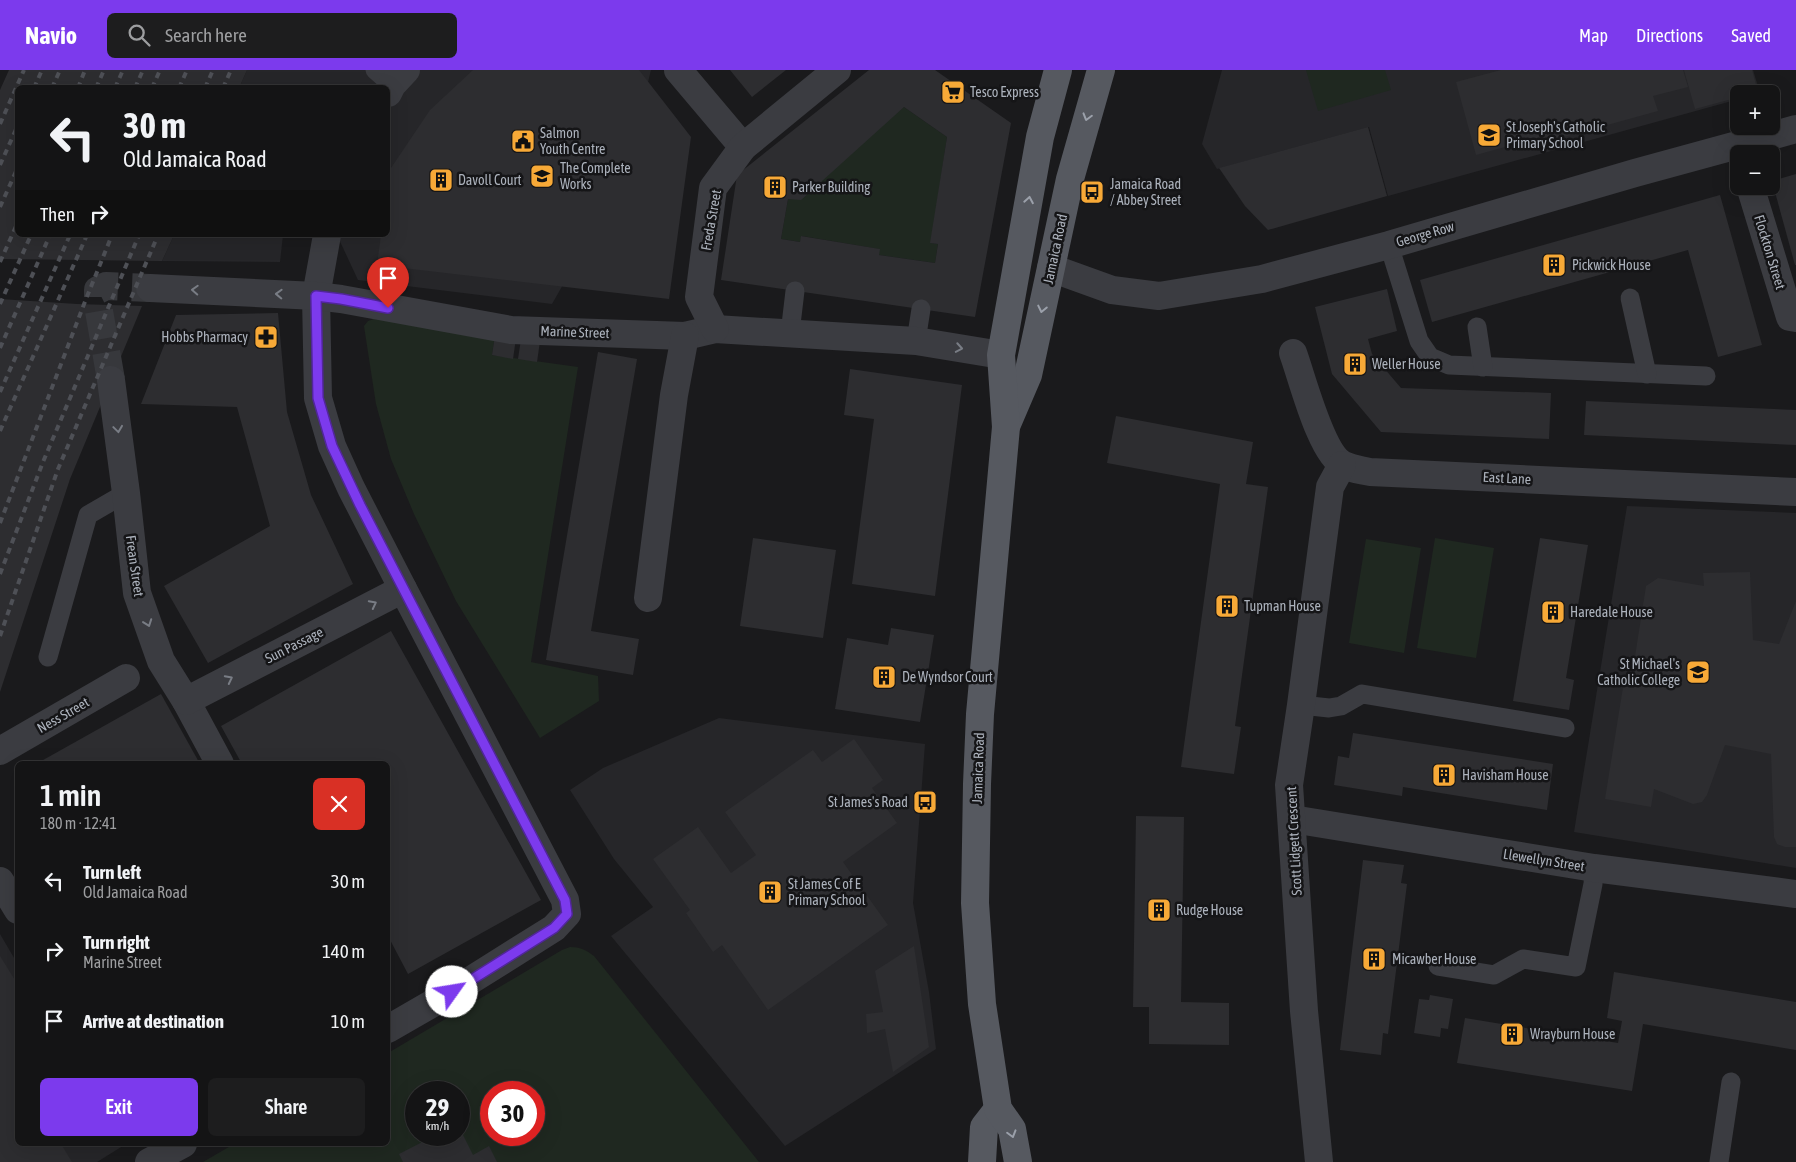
<!DOCTYPE html>
<html lang="en">
<head>
<meta charset="utf-8">
<style>
	body { margin:0; font-family:"Asap Condensed",sans-serif; background:#1d1d1e; color:#f1f3f6; height:100vh; display:flex; flex-direction:column; font-size:19px; white-space:nowrap }
	* { box-sizing:border-box; margin:0 }
	p { font-size:16px; color:#9d9ea0 }
	.icon { flex:none; width:28px; height:28px; fill:none; stroke:currentColor; stroke-width:2; stroke-linecap:round; stroke-linejoin:round }
	.map { position:relative; flex:1; overflow:hidden }
	.drawer { position:absolute; left:15px; top:691px; width:375px; height:385px; display:flex; flex-direction:column; background:#141415; border-radius:8px; box-shadow:0 5px 20px #0002,0 0 0 1px #333334 }
	.drawer>* { flex:none }
	.guide { position:absolute; left:15px; top:15px; width:375px; height:152px; border-radius:8px; box-shadow:0 5px 20px #0002,0 0 0 1px #333334; background:#141415; color:#f1f3f6; overflow:hidden }
	.buttons { position:absolute; left:1730px; top:15px; display:grid; gap:10px }
	.buttons a { display:grid; place-items:center; width:50px; height:50px; border-radius:8px; background:#141415; box-shadow:0 5px 20px #0002,0 0 0 1px #333334; font-size:25px }
	.speed { position:absolute; left:405px; top:1011px; display:flex; gap:10px; font-size:25px; font-weight:700; text-align:center }
	.speed>* { display:grid; place-content:center; width:65px; height:65px; border-radius:50%; background:#141415; box-shadow:0 5px 20px #0002,0 0 0 1px #333334; line-height:1 }
	.speed small { font-size:12px; font-weight:400 }
	.speed .limit { border:8px solid #d22; background:#fff; color:#111 }
	.pin { position:absolute; display:grid; place-items:center; width:42px; height:42px; color:#fff; margin:-51px -21px; border-radius:50% 50% 50% 0; rotate:-45deg; box-shadow:0 0 5px #0007 }
	.pin .icon { rotate:45deg }
	.me { position:absolute; width:55px; margin:-28px; rotate:58deg; stroke-linejoin:round; filter:drop-shadow(0 0 4px #0008) }
	.turn { display:flex; align-items:center; gap:18px; height:105px; padding:0 25px; font-size:22px }
	.turn .icon { width:65px; height:65px; stroke-width:2.5 }
	.turn b { display:block; font-size:35px; line-height:42px }
	.then { display:flex; align-items:center; height:48px; padding:0 25px; background:#0003; gap:10px; font-size:19px }
	.round { display:grid; place-items:center; flex:none; width:52px; height:52px; border-radius:8px; background:#1d1d1e }
	.head { display:flex; align-items:center; justify-content:space-between; height:85px; padding:0 25px }
	h1 { font-size:30px; font-weight:600; line-height:38px }
	.primary-button { display:flex; gap:10px; margin-top:auto; padding:10px 25px }
	.primary-button a { flex:1; height:58px; border-radius:8px; background:#7c3aed; color:#fff; font-size:20px; font-weight:600; line-height:58px; text-align:center }
	.primary-button a+a { background:#1d1d1e; color:#f1f3f6 }
	ul { padding:0; list-style:none }
	li { display:flex; align-items:center; gap:15px; height:70px; padding:0 25px }
	li div { flex:1 }
	li b { display:block; font-size:19px }
	li em { font-style:normal }
	header { display:flex; align-items:center; gap:30px; box-sizing:border-box; height:70px; padding:0 25px; background:#7c3aed; color:#fff }
	header strong { font-size:24px }
	nav { display:flex; gap:28px; margin-inline-start:auto; font-size:18px }
	.search { width:350px; height:45px; background:#1d1d1e; display:flex; align-items:center; gap:12px; box-sizing:border-box; padding:0 18px; border-radius:8px; color:#9d9ea0; font-size:19px }
	.map>svg:first-child { display:block }
</style>
</head>
<body>
<header>
<strong>Navio</strong>
<div class="search"><svg class="icon" aria-label="search" viewBox="0 0 24 24"><circle cx="10" cy="10" r="6"/><path d="M15 15l6 6"/></svg>Search here</div>
<nav><a>Map</a><a>Directions</a><a>Saved</a></nav>
</header>
<div class="map">
<svg width="1796" height="1092" viewBox="0 0 1796 1092">
	<rect width="100%" height="100%" fill="#1a1a1c"/>
	<!-- built -->
	<g fill="#262629">
		<path d="M 247,0 L 651,0 L 625,106 L 552,234 L 358,210 L 337,165 L 388,165 L 388,18 L 239,18 Z"/>
		<path d="M 1222,0 L 1753,0 L 1760,23 L 1739,24 L 1739,29 L 1388,126 L 1369,57 L 1217,99 L 1202,74 Z"/>
		<path d="M 174,165 L 283,165 L 280,192 L 162,191 Z"/>
		<path d="M 1627,436 L 1796,443 L 1796,798 L 1574,762 Z"/>
		<path d="M 719,648 L 925,674 L 913,833 L 929,922 L 936,979 L 785,1076 L 611,866 L 653,837 L 614,789 L 570,720 L 603,698 Z"/>
		<path d="M 0,864 L 17,893 L 18,1074 L 126,1074 L 97,1092 L 0,1092 Z"/>
	</g>
	<!-- green -->
	<g fill="#1f2820" fill-rule="evenodd">
		<path d="M 1306,0 L 1385,0 L 1391,20 L 1318,41 Z"/>
		<path d="M 904,37 L 947,67 L 931,173 L 938,174 L 935,193 L 879,185 L 879,179 L 802,166 L 800,172 L 781,169 L 788,129 Z"/>
		<path d="M 374,249 L 495,265 L 492,285 L 578,297 L 531,592 L 598,606 L 599,631 L 540,668 L 456,531 L 414,444 L 391,389 L 376,334 L 364,256 L 368,251 Z"/>
		<path d="M 1435,468 L 1494,478 L 1476,588 L 1417,578 Z"/>
		<path d="M 1366,469 L 1421,478 L 1404,583 L 1349,573 Z"/>
		<path d="M 570,877 C 580,877 586,880 594,886 L 759,1092 L 203,1092 L 234,1074 L 388,1074 L 388,983 L 562,880 ZM 416,1022 L 459,1022 L 459,1065 L 416,1065 ZM 491,1022 L 534,1022 L 534,1065 L 491,1065 Z"/>
	</g>
	<!-- building -->
	<g fill="#2d2d30" fill-rule="evenodd">
		<path d="M 9,0 L 247,0 L 239,18 L 18,18 L 18,165 L 174,165 L 162,191 L 0,189 L 0,20 Z"/>
		<path d="M 473,0 L 639,0 L 691,67 L 669,229 L 377,195 L 381,165 L 388,165 L 388,116 L 389,101 L 430,40 Z"/>
		<path d="M 730,0 L 786,0 L 752,27 Z"/>
		<path d="M 869,0 L 935,0 L 1011,53 L 975,247 L 721,210 L 737,105 ZM 904,37 L 947,67 L 930,173 L 938,174 L 935,193 L 879,185 L 880,179 L 801,166 L 800,172 L 781,169 L 788,129 L 801,130 Z"/>
		<path d="M 1501,0 L 1683,0 L 1688,17 L 1653,26 L 1658,41 L 1524,78 L 1523,72 L 1476,85 L 1456,12 Z"/>
		<path d="M 1684,0 L 1752,0 L 1758,22 L 1739,24 L 1739,27 L 1695,39 Z"/>
		<path d="M 1368,57 L 1387,126 L 1268,160 L 1245,136 L 1219,98 Z"/>
		<path d="M 1796,104 L 1796,195 L 1795,195 L 1772,111 Z"/>
		<path d="M 1720,125 L 1762,275 L 1718,287 L 1688,180 L 1432,252 L 1420,210 Z"/>
		<path d="M 1387,219 L 1397,261 L 1368,269 L 1372,284 L 1401,318 L 1551,323 L 1549,369 L 1381,362 L 1332,304 L 1315,237 Z"/>
		<path d="M 0,229 L 77,234 L 142,236 L 70,409 L 0,622 Z"/>
		<path d="M 278,243 L 287,342 L 311,425 L 353,514 L 208,593 L 164,516 L 270,456 L 237,337 L 141,334 L 176,245 Z"/>
		<path d="M 495,265 L 516,268 L 513,289 L 492,285 Z"/>
		<path d="M 521,269 L 540,271 L 537,292 L 518,289 Z"/>
		<path d="M 598,282 L 637,289 L 591,561 L 639,569 L 633,605 L 546,590 Z"/>
		<path d="M 850,299 L 962,315 L 935,526 L 852,514 L 874,349 L 844,345 Z"/>
		<path d="M 1586,331 L 1796,340 L 1796,375 L 1584,365 Z"/>
		<path d="M 1116,346 L 1253,372 L 1246,414 L 1268,417 L 1235,656 L 1241,657 L 1234,704 L 1181,697 L 1220,414 L 1107,393 Z"/>
		<path d="M 753,468 L 836,480 L 823,568 L 740,556 Z"/>
		<path d="M 1540,468 L 1588,475 L 1566,608 L 1574,610 L 1569,640 L 1513,631 Z"/>
		<path d="M 1750,502 L 1753,570 L 1779,574 L 1796,531 L 1796,777 L 1785,777 L 1777,774 L 1774,767 L 1771,684 L 1725,675 L 1707,725 L 1702,732 L 1693,734 L 1654,719 L 1651,737 L 1605,729 L 1624,611 L 1631,612 L 1646,516 L 1658,508 L 1704,516 L 1703,503 Z"/>
		<path d="M 891,558 L 934,565 L 920,652 L 835,639 L 847,568 L 888,575 Z"/>
		<path d="M 391,561 L 541,830 L 408,904 L 388,866 L 388,694 L 242,694 L 221,656 Z"/>
		<path d="M 161,624 L 200,694 L 36,694 Z"/>
		<path d="M 1353,663 L 1553,694 L 1547,740 L 1403,717 L 1402,726 L 1334,715 L 1338,686 L 1349,688 Z"/>
		<path d="M 854,669 L 883,710 L 872,718 L 897,753 L 843,792 L 888,855 L 768,940 L 722,875 L 713,882 L 686,843 L 690,840 L 653,789 L 698,757 L 731,803 L 756,785 L 725,742 L 813,680 L 822,692 Z"/>
		<path d="M 1136,746 L 1184,747 L 1181,932 L 1229,933 L 1229,975 L 1149,974 L 1149,937 L 1133,937 Z"/>
		<path d="M 1363,790 L 1404,795 L 1401,813 L 1407,814 L 1388,964 L 1383,963 L 1381,985 L 1340,980 Z"/>
		<path d="M 914,876 L 929,977 L 893,1002 L 885,959 L 867,963 L 866,944 L 883,942 L 875,901 Z"/>
		<path d="M 0,886 L 18,915 L 18,1074 L 61,1074 L 72,1092 L 0,1092 Z"/>
		<path d="M 1614,902 L 1796,932 L 1796,980 L 1643,954 L 1632,1021 L 1457,993 L 1465,948 L 1618,973 L 1622,951 L 1607,948 Z"/>
		<path d="M 1430,925 L 1453,929 L 1448,959 L 1441,958 L 1440,967 L 1414,963 L 1419,929 L 1429,930 Z"/>
		<path d="M 459,1057 L 473,1085 L 489,1076 L 497,1092 L 403,1092 L 399,1084 L 436,1065 L 459,1065 Z"/>
	</g>
	<g fill="none" stroke-linecap="round" stroke-linejoin="round">
		<!-- minor-tunnel -->
		<path stroke="#37383c" stroke-width="28" stroke-dasharray="28 14" stroke-linecap="butt" d="M 111,310 L 98,235 L 98,220 L 106,216 L 150,218"/>
		<!-- service -->
		<g stroke="#3b3c41" stroke-width="19">
			<path d="M 375,0 L 392,15"/>
			<path d="M 1389,175 L 1419,271 L 1430,287 L 1449,295 L 1706,306"/>
			<path d="M 1630,228 L 1647,304"/>
			<path d="M 1477,257 L 1483,297"/>
			<path d="M 790,263 L 795,221"/>
			<path d="M 916,271 L 921,239"/>
			<path d="M 48,587 L 88,445 L 126,423"/>
			<path d="M 1301,635 L 1329,638 L 1341,636 L 1362,624 L 1565,658"/>
			<path d="M 1438,896 L 1494,905 L 1523,889 L 1576,897 L 1593,814 L 1594,798"/>
			<path d="M 1719,1092 L 1731,1012"/>
		</g>
		<!-- pedestrian -->
		<path stroke="#3b3c41" stroke-width="28" d="M 186,631 L 220,694"/>
		<!-- minor -->
		<g stroke="#3b3c41" stroke-width="28">
			<path d="M 678,0 L 743,77"/>
			<path d="M 388,23 L 392,15 L 406,0"/>
			<path d="M 1750,116 L 1790,247 L 1796,248"/>
			<path d="M 327,165 L 316,226 L 318,328 L 332,376 L 351,418 L 403,519 L 565,830 L 567,844 L 554,858 L 452,922 L 388,959"/>
			<path d="M 1051,198 L 1112,220 L 1159,226 L 1262,209 L 1389,175 L 1635,103 L 1796,59"/>
			<path d="M 150,218 L 316,226 L 341,229 L 511,260 L 685,266 L 715,259 L 916,271 L 1001,285"/>
			<path d="M 715,259 L 699,227 L 713,118 L 743,77 L 837,0"/>
			<path d="M 1293,283 C 1302,307 1321,385 1344,395 C 1351,399 1362,400 1370,402 L 1796,422"/>
			<path d="M 111,310 L 126,423 L 137,523 L 161,591 L 186,631 L 403,519"/>
			<path d="M 648,528 L 674,325 L 685,266"/>
			<path d="M 0,681 L 126,608"/>
			<path d="M 1292,749 L 1594,798 L 1796,824"/>
			<path d="M 0,811 L 18,840"/>
			<path d="M 149,1092 L 183,1074"/>
			<path d="M 1319,1092 L 1304,941 L 1289,715 L 1301,635 L 1330,417 L 1342,395"/>
		</g>
		<!-- primary -->
		<g stroke="#565960" stroke-width="28">
			<path d="M 1007,354 L 1028,305 L 1070,109 L 1101,0"/>
			<path d="M 982,1092 L 984,1057 L 998,1039"/>
			<path d="M 1018,1092 L 1012,1059 L 998,1039 L 982,934 L 975,833 L 977,714 L 980,644 L 1006,357 L 1001,285 L 1040,67 L 1058,0"/>
		</g>
		<!-- rail -->
		<g stroke="#4e5056" stroke-width="4" stroke-dasharray="6 5" stroke-linecap="butt">
			<path d="M 34,18 L 42,0"/>
			<path d="M 52,18 L 60,0"/>
			<path d="M 78,18 L 85,0"/>
			<path d="M 96,18 L 104,0"/>
			<path d="M 115,18 L 123,0"/>
			<path d="M 135,18 L 143,0"/>
			<path d="M 152,18 L 160,0"/>
			<path d="M 179,18 L 187,0"/>
			<path d="M 205,18 L 213,0"/>
			<path d="M 223,18 L 231,0"/>
			<path d="M 0,54 L 24,0"/>
			<path d="M 0,95 L 18,55"/>
			<path d="M 0,137 L 18,97"/>
			<path d="M 0,192 L 18,152"/>
			<path d="M 0,234 L 31,165"/>
			<path d="M 0,278 L 50,165"/>
			<path d="M 0,322 L 70,165"/>
			<path d="M 0,361 L 87,165"/>
			<path d="M 0,453 L 86,229 L 112,165"/>
			<path d="M 0,504 L 43,392 L 139,165"/>
			<path d="M 0,566 L 58,399 L 158,165"/>
		</g>
	</g>
	<!-- one-way arrows -->
	<defs><path id="oneway-chevron" d="M-2-3.5L2.5 0L-2 3.5" fill="none" stroke-width="1.6" stroke-linecap="round" stroke-linejoin="round" transform="scale(1.25)"/></defs>
	<g stroke="#9ba0aa">
		<use href="#oneway-chevron" transform="translate(1087 47) rotate(106)"/>
		<use href="#oneway-chevron" transform="translate(1029 130) rotate(-80)"/>
		<use href="#oneway-chevron" transform="translate(1042 239) rotate(102)"/>
		<use href="#oneway-chevron" transform="translate(1012 1064) rotate(74)"/>
	</g>
	<g stroke="#797d85">
		<use href="#oneway-chevron" transform="translate(195 220) rotate(-177)"/>
		<use href="#oneway-chevron" transform="translate(279 224) rotate(-178)"/>
		<use href="#oneway-chevron" transform="translate(959 278) rotate(10)"/>
		<use href="#oneway-chevron" transform="translate(118 359) rotate(82)"/>
		<use href="#oneway-chevron" transform="translate(373 534) rotate(-27)"/>
		<use href="#oneway-chevron" transform="translate(148 553) rotate(70)"/>
		<use href="#oneway-chevron" transform="translate(229 609) rotate(-27)"/>
	</g>
	<g fill="none" stroke-linecap="round" stroke-linejoin="round">
		<!-- route casing -->
		<g stroke="#51269a" stroke-width="12">
			<path id="route" d="M 388,238 L 341,229 L 316,226 L 318,328 L 332,376 L 360,435 L 565,830 L 567,844 L 554,858 L 452,922"/>
		</g>
		<!-- route -->
		<use href="#route" stroke="#7c3aed" stroke-width="9"/>
	</g>
	<!-- icons -->
	<defs>
		<g id="supermarket-square" transform="scale(1.25)"><rect x="-9" y="-9" width="18" height="18" rx="4" fill="#f7a937" stroke="#151517"/><path d="M-6-5.5h2.5l.6 2H6L4.5 2H-2.5L-4.4-4H-6ZM-1.5 3.2a1.3 1.3 0 1 0 .1 0ZM3 3.2a1.3 1.3 0 1 0 .1 0Z" fill="#111"/></g>
		<g id="school-square" transform="scale(1.25)"><rect x="-9" y="-9" width="18" height="18" rx="4" fill="#f7a937" stroke="#151517"/><path d="M0-5L7-2L0 1L-7-2ZM-4 1L0 2.5L4 1V4Q0 6-4 4Z" fill="#111"/></g>
		<g id="civic-square" transform="scale(1.25)"><rect x="-9" y="-9" width="18" height="18" rx="4" fill="#f7a937" stroke="#151517"/><path d="M-.6-6.5H3V-4.5H.6V-3L4-1V1h2V6H-6V1h2V-1L-.6-3ZM-1.2 2.5V6h2.4V2.5Z" fill="#111"/></g>
		<g id="building-square" transform="scale(1.25)"><rect x="-9" y="-9" width="18" height="18" rx="4" fill="#f7a937" stroke="#151517"/><path d="M-4-6H4V6H1V3H-1V6H-4ZM-2.5-4.3h1.7v1.8h-1.7ZM.8-4.3h1.7v1.8H.8ZM-2.5-1h1.7V.8h-1.7ZM.8-1h1.7V.8H.8Z" fill="#111"/></g>
		<g id="bus-square" transform="scale(1.25)"><rect x="-9" y="-9" width="18" height="18" rx="4" fill="#f7a937" stroke="#151517"/><path d="M-5-6H5V4H4V6H2V4H-2V6H-4V4H-5ZM-3.5-4V0h7V-4ZM-3.5 1.2v1.5H-2V1.2ZM2 1.2v1.5H3.5V1.2Z" fill="#111"/></g>
		<g id="pharmacy-square" transform="scale(1.25)"><rect x="-9" y="-9" width="18" height="18" rx="4" fill="#f7a937" stroke="#151517"/><path d="M-2-6h4v4h4v4h-4v4h-4v-4h-4v-4h4Z" fill="#111"/></g>
	</defs>
	<g fill-rule="evenodd">
		<use href="#supermarket-square" x="953" y="22"/>
		<use href="#school-square" x="1489" y="65"/>
		<use href="#civic-square" x="523" y="71"/>
		<use href="#school-square" x="542" y="106"/>
		<use href="#building-square" x="441" y="110"/>
		<use href="#building-square" x="775" y="117"/>
		<use href="#bus-square" x="1092" y="122"/>
		<use href="#building-square" x="1554" y="195"/>
		<use href="#pharmacy-square" x="266" y="267"/>
		<use href="#building-square" x="1355" y="294"/>
		<use href="#building-square" x="1227" y="536"/>
		<use href="#building-square" x="1553" y="542"/>
		<use href="#school-square" x="1698" y="602"/>
		<use href="#building-square" x="884" y="607"/>
		<use href="#building-square" x="1444" y="705"/>
		<use href="#bus-square" x="925" y="732"/>
		<use href="#building-square" x="770" y="822"/>
		<use href="#building-square" x="1159" y="840"/>
		<use href="#building-square" x="1374" y="889"/>
		<use href="#building-square" x="1512" y="964"/>
	</g>
	<g text-anchor="middle" stroke-width="5" stroke-linejoin="round" paint-order="stroke">
		<!-- poi labels -->
		<g font-size="14" fill="#acb2bc" stroke="#151517" text-anchor="start">
			<text x="970" y="27">Tesco Express</text>
			<text x="1506" y="62">St Joseph's Catholic<tspan x="1506" dy="16">Primary School</tspan></text>
			<text x="540" y="68">Salmon<tspan x="540" dy="16">Youth Centre</tspan></text>
			<text x="560" y="103">The Complete<tspan x="560" dy="16">Works</tspan></text>
			<text x="458" y="115">Davoll Court</text>
			<text x="1110" y="119">Jamaica Road<tspan x="1110" dy="16">/ Abbey Street</tspan></text>
			<text x="792" y="122">Parker Building</text>
			<text x="1572" y="200">Pickwick House</text>
			<text x="248" y="272" text-anchor="end">Hobbs Pharmacy</text>
			<text x="1372" y="299">Weller House</text>
			<text x="1244" y="541">Tupman House</text>
			<text x="1570" y="547">Haredale House</text>
			<text x="1680" y="599" text-anchor="end">St Michael's<tspan x="1680" dy="16">Catholic College</tspan></text>
			<text x="902" y="612">De Wyndsor Court</text>
			<text x="1462" y="710">Havisham House</text>
			<text x="908" y="737" text-anchor="end">St James's Road</text>
			<text x="788" y="819">St James C of E<tspan x="788" dy="16">Primary School</tspan></text>
			<text x="1176" y="845">Rudge House</text>
			<text x="1392" y="894">Micawber House</text>
			<text x="1530" y="969">Wrayburn House</text>
		</g>
		<!-- street labels -->
		<g font-size="14" fill="#acb2bc" stroke="#151517">
			<text transform="translate(711 150) rotate(-80)" y="5">Freda Street</text>
			<text transform="translate(1425 164) rotate(-16)" y="5">George Row</text>
			<text transform="translate(1055 179) rotate(-78)" y="5">Jamaica Road</text>
			<text transform="translate(1770 182) rotate(73)" y="5">Flockton Street</text>
			<text transform="translate(575 262) rotate(2)" y="5">Marine Street</text>
			<text transform="translate(1507 408) rotate(3)" y="5">East Lane</text>
			<text transform="translate(135 496) rotate(82)" y="5">Frean Street</text>
			<text transform="translate(294 575) rotate(-27)" y="5">Sun Passage</text>
			<text transform="translate(63 645) rotate(-30)" y="5">Ness Street</text>
			<text transform="translate(978 698) rotate(-88)" y="5">Jamaica Road</text>
			<text transform="translate(1294 771) rotate(-93)" y="5">Scott Lidgett Crescent</text>
			<text transform="translate(1544 790) rotate(9)" y="5">Llewellyn Street</text>
		</g>
	</g>
</svg>
<div class="buttons">
<a>+</a>
<a>−</a>
</div>
<div class="speed"><div>29<small>km/h</small></div><div class="limit">30</div></div>
<div class="pin" style="left:388px;top:238px;background:#d93025"><svg class="icon" aria-label="arrive" viewBox="0 0 24 24"><path d="M6 21V4h12l-3 4 3 4H6"/></svg></div>
<svg class="me" style="left:452px;top:922px" viewBox="-20 -20 40 40"><circle r="19" fill="#fff"/><path d="M0-13L10 11 0 6-10 11z" fill="#7c3aed"/></svg>
<div class="guide">
<div class="turn"><svg class="icon" aria-label="left" viewBox="0 0 24 24"><path d="M17 20v-9H6M10 6l-5 5 5 5"/></svg><div><b>30 m</b>Old Jamaica Road</div></div>
<div class="then">Then<svg class="icon" aria-label="right" viewBox="0 0 24 24"><path d="M7 20v-9h11M14 6l5 5-5 5"/></svg></div>
</div>
<section class="drawer">
<div class="head"><div><h1>1 min</h1><p>180 m · 12:41</p></div><a class="round" style="background:#d93025;color:#fff"><svg class="icon" aria-label="close" viewBox="0 0 24 24"><path d="M6 6l12 12M18 6L6 18"/></svg></a></div>
<ul>
<li><svg class="icon" aria-label="left" viewBox="0 0 24 24"><path d="M17 20v-9H6M10 6l-5 5 5 5"/></svg><div><b>Turn left</b><p>Old Jamaica Road</p></div><em>30 m</em></li>
<li><svg class="icon" aria-label="right" viewBox="0 0 24 24"><path d="M7 20v-9h11M14 6l5 5-5 5"/></svg><div><b>Turn right</b><p>Marine Street</p></div><em>140 m</em></li>
<li><svg class="icon" aria-label="arrive" viewBox="0 0 24 24"><path d="M6 21V4h12l-3 4 3 4H6"/></svg><div><b>Arrive at destination</b></div><em>10 m</em></li>
</ul>
<div class="primary-button"><a>Exit</a><a>Share</a></div>
</section>
</div>
</body>
</html>
